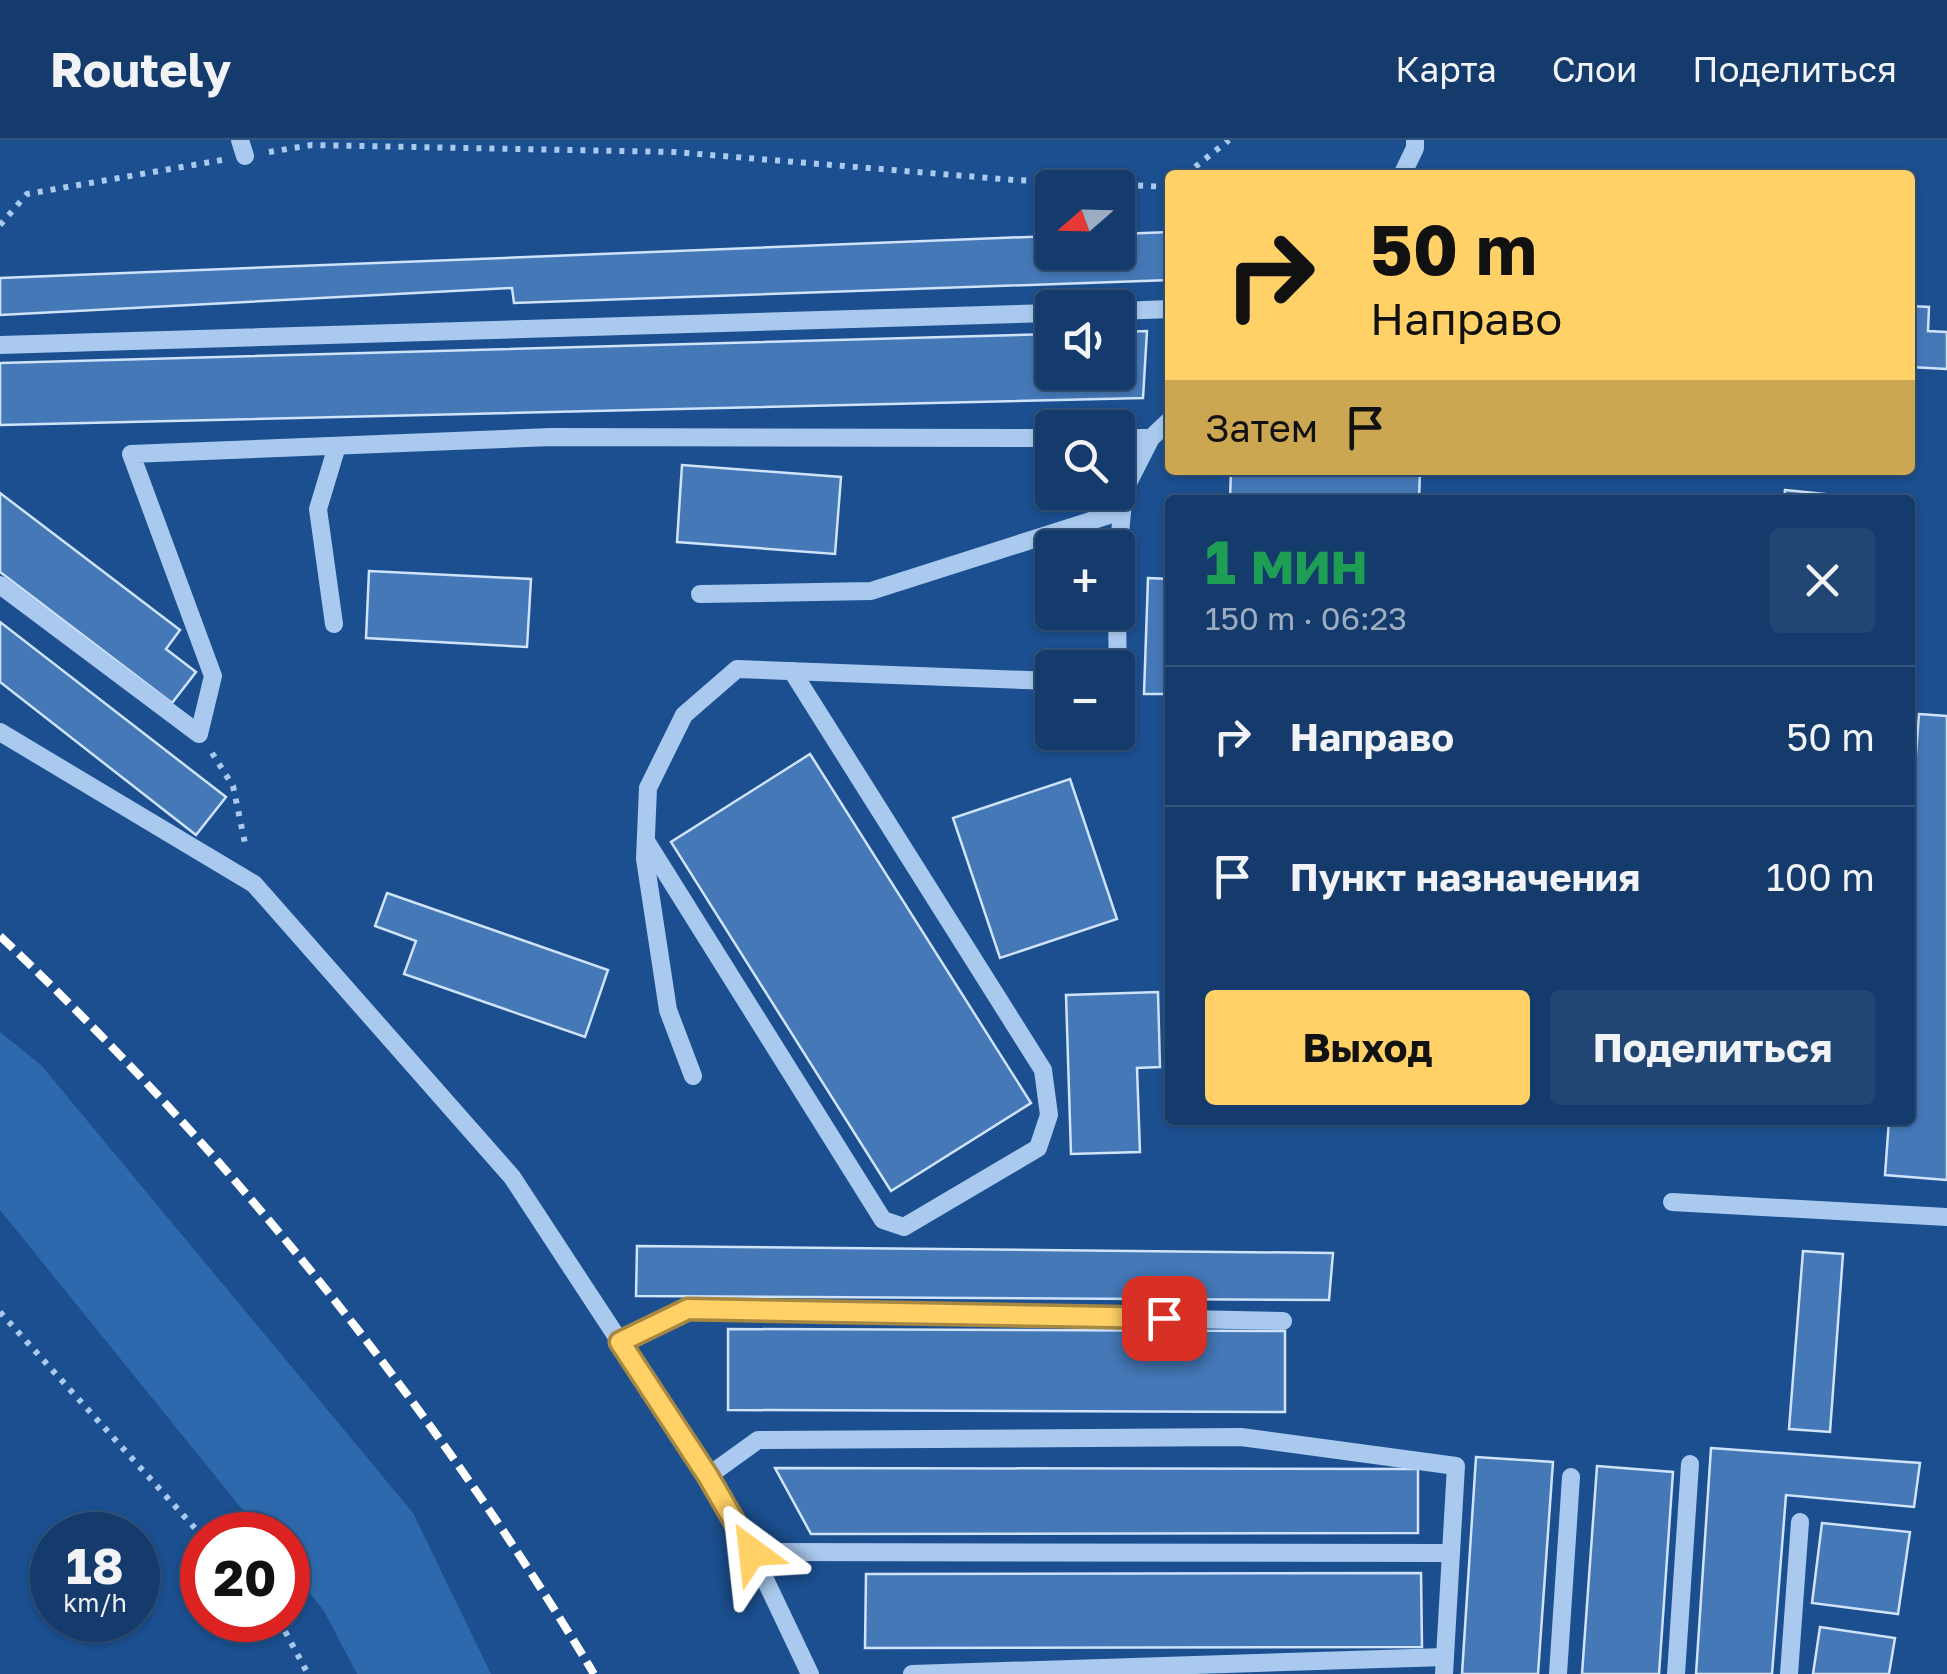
<!DOCTYPE html>
<html lang="ru">
<head>
<meta charset="utf-8">
<style>
	body { margin:0; font-family:"Golos Text",sans-serif; background:#214673; color:#f1f3f6; height:100vh; display:flex; flex-direction:column; font-size:38px; white-space:nowrap }
	* { box-sizing:border-box; margin:0 }
	p { font-size:32px; color:#9dadc1 }
	.icon { flex:none; width:55px; height:55px; fill:none; stroke:currentColor; stroke-width:2; stroke-linecap:round; stroke-linejoin:round }
	.map { position:relative; flex:1; overflow:hidden }
	.sheet { position:absolute; left:1165px; top:355px; width:750px; height:630px; display:flex; flex-direction:column; background:#143b6b; border-radius:10px; box-shadow:0 2px 8px #0004,0 0 0 2px #33557e }
	.sheet>* { flex:none }
	.top-card { position:absolute; left:1165px; top:30px; width:750px; height:305px; border-radius:10px; box-shadow:0 2px 8px #0004,0 0 0 2px #33557e; background:#ffd166; color:#111; overflow:hidden }
	.needle { width:65px; rotate:250deg }
	.tools { position:absolute; left:1035px; top:30px; display:grid; gap:20px }
	.tools a { display:grid; place-items:center; width:100px; height:100px; border-radius:10px; background:#143b6b; box-shadow:0 2px 8px #0004,0 0 0 2px #33557e; font-size:50px }
	.speed { position:absolute; left:30px; top:1372px; display:flex; gap:20px; font-size:50px; font-weight:700; text-align:center }
	.speed>* { display:grid; place-content:center; width:130px; height:130px; border-radius:50%; background:#143b6b; box-shadow:0 2px 8px #0004,0 0 0 2px #33557e; line-height:1 }
	.speed small { font-size:25px; font-weight:400 }
	.speed .limit { border:15px solid #d22; background:#fff; color:#111 }
	.pin { position:absolute; display:grid; place-items:center; width:85px; height:85px; color:#fff; margin:-42px; border-radius:20px; box-shadow:0 5px 15px #0006 }
	.me { position:absolute; width:110px; margin:-55px; rotate:330deg; stroke-linejoin:round; filter:drop-shadow(0 0 8px #0008) }
	.turn { display:flex; align-items:center; gap:35px; height:210px; padding:0 40px; font-size:45px }
	.turn .icon { width:130px; height:130px; stroke-width:2.5 }
	.turn b { display:block; font-size:70px; line-height:85px }
	.then { display:flex; align-items:center; height:95px; padding:0 40px; background:#0003; gap:20px; font-size:38px }
	.round { display:grid; place-items:center; flex:none; width:105px; height:105px; border-radius:10px; background:#214673 }
	.summary { display:flex; align-items:center; justify-content:space-between; height:170px; padding:0 40px }
	h1 { font-size:60px; font-weight:700; line-height:75px; color:#1e9e55 }
	.cta { display:flex; gap:20px; margin-top:auto; padding:20px 40px }
	.cta a { flex:1; height:115px; border-radius:10px; background:#ffd166; color:#111; font-size:40px; font-weight:700; line-height:115px; text-align:center }
	.cta a+a { background:#214673; color:#f1f3f6 }
	ul { padding:0; list-style:none }
	li { display:flex; align-items:center; gap:30px; height:140px; padding:0 40px; border-top:2px solid #33557e }
	li div { flex:1 }
	li b { display:block; font-size:38px }
	li em { font-style:normal }
	header { display:flex; align-items:center; gap:60px; box-sizing:border-box; height:140px; padding:0 50px; background:#143b6b; border-bottom:2px solid #33557e }
	header strong { font-size:48px }
	nav { display:flex; gap:55px; margin-inline-start:auto; font-size:35px }
	.map>svg:first-child { display:block }
</style>
</head>
<body>
<header>
<strong>Routely</strong>
<nav><a>Карта</a><a>Слои</a><a>Поделиться</a></nav>
</header>
<div class="map">
<svg width="1947" height="1534" viewBox="0 0 1947 1534">
	<rect width="100%" height="100%" fill="#1b4f8f"/>
	<!-- green -->
	<path fill="#2e69ad" d="M 0,892 L 41,925 L 413,1373 L 491,1534 L 357,1534 L 324,1471 L 288,1426 L 288,1395 L 263,1395 L 0,1070 Z"/>
	<!-- building -->
	<g fill="#4478b7" stroke="#cfe3fa" stroke-width="2.5">
		<path d="M 1170,92 L 1170,140 L 514,163 L 512,148 L 0,175 L 0,138 L 1052,96 L 1052,112 L 1118,112 L 1118,94 Z"/>
		<path d="M 1910,166 L 1929,167 L 1928,191 L 1947,192 L 1947,229 L 1910,227 Z"/>
		<path d="M 1147,191 L 1143,258 L 0,285 L 0,223 L 1052,194 L 1052,232 L 1118,232 L 1118,192 Z"/>
		<path d="M 682,325 L 841,337 L 835,414 L 677,402 Z"/>
		<path d="M 1231,330 L 1420,330 L 1419,360 L 1230,360 Z"/>
		<path d="M 1785,350 L 1884,360 L 1784,360 Z"/>
		<path d="M 0,353 L 180,490 L 166,509 L 196,532 L 172,563 L 0,432 Z"/>
		<path d="M 369,431 L 531,439 L 527,507 L 366,498 Z"/>
		<path d="M 1148,438 L 1170,439 L 1170,554 L 1144,554 Z"/>
		<path d="M 0,482 L 226,657 L 196,695 L 0,542 Z"/>
		<path d="M 1919,574 L 1947,576 L 1947,1040 L 1885,1035 L 1889,980 L 1910,980 L 1910,693 Z"/>
		<path d="M 810,614 L 1031,963 L 891,1051 L 671,702 Z"/>
		<path d="M 1070,639 L 1117,779 L 1000,818 L 953,678 Z"/>
		<path d="M 387,753 L 608,830 L 585,897 L 404,834 L 416,801 L 375,786 Z"/>
		<path d="M 1158,852 L 1160,927 L 1137,928 L 1140,1012 L 1071,1014 L 1066,855 Z"/>
		<path d="M 637,1106 L 1333,1113 L 1329,1160 L 636,1156 Z"/>
		<path d="M 1803,1111 L 1843,1114 L 1830,1292 L 1789,1289 Z"/>
		<path d="M 728,1189 L 1285,1191 L 1285,1272 L 728,1270 Z"/>
		<path d="M 1711,1308 L 1920,1323 L 1914,1367 L 1786,1355 L 1772,1534 L 1696,1534 Z"/>
		<path d="M 1476,1317 L 1553,1322 L 1538,1534 L 1462,1534 Z"/>
		<path d="M 1597,1326 L 1673,1332 L 1659,1534 L 1582,1534 Z"/>
		<path d="M 775,1328 L 1418,1329 L 1418,1393 L 811,1394 Z"/>
		<path d="M 1822,1383 L 1910,1392 L 1898,1474 L 1812,1463 Z"/>
		<path d="M 1421,1433 L 1422,1507 L 865,1508 L 866,1434 Z"/>
		<path d="M 1820,1487 L 1895,1498 L 1889,1534 L 1813,1534 Z"/>
	</g>
	<g fill="none" stroke-linecap="round" stroke-linejoin="round">
		<!-- path -->
		<g stroke="#a9c9ee" stroke-width="6" stroke-dasharray="5 8" stroke-linecap="butt">
			<path d="M 269,12 L 312,5 L 674,12 L 1014,40 L 1170,47"/>
			<path d="M 1185,35 L 1229,0"/>
			<path d="M 0,85 L 27,54 L 222,20"/>
			<path d="M 212,613 L 233,646 L 246,708"/>
			<path d="M 0,1172 L 202,1396"/>
			<path d="M 279,1480 L 308,1534"/>
		</g>
		<!-- minor -->
		<g stroke="#a9c9ee" stroke-width="18">
			<path d="M 240,0 L 245,16"/>
			<path d="M 1402,35 L 1415,8 L 1415,0"/>
			<path d="M 1118,171 L 1170,169"/>
			<path d="M 0,205 L 1052,173"/>
			<path d="M 1118,298 L 1151,298"/>
			<path d="M 1118,415 L 1124,351 L 1151,298 L 1170,280"/>
			<path d="M 0,445 L 199,594 L 213,536 L 131,314 L 551,297 L 1052,298"/>
			<path d="M 700,454 L 871,451 L 1122,371"/>
			<path d="M 1117,472 L 1118,543"/>
			<path d="M 334,484 L 318,369 L 337,306"/>
			<path d="M 0,592 L 254,744 L 512,1037 L 708,1336 L 752,1412 L 810,1534"/>
			<path d="M 646,701 L 883,1080 L 904,1087 L 1038,1008 L 1049,975 L 1043,930 L 792,531"/>
			<path d="M 693,936 L 668,870 L 645,719 L 648,648 L 684,575 L 737,529 L 1052,541"/>
			<path d="M 1672,1062 L 1947,1077"/>
			<path d="M 620,1202 L 688,1169 L 1283,1181"/>
			<path d="M 708,1336 L 758,1300 L 1241,1297 L 1456,1326 L 1444,1534"/>
			<path d="M 752,1412 L 1451,1413"/>
			<path d="M 912,1534 L 1445,1517"/>
			<path d="M 1558,1534 L 1571,1337"/>
			<path d="M 1676,1534 L 1690,1324"/>
			<path d="M 1789,1534 L 1800,1382"/>
		</g>
		<!-- rail -->
		<path stroke="#fff" stroke-width="8" stroke-dasharray="18 8" stroke-linecap="butt" d="M 0,796 C 230,1014 431,1262 594,1534"/>
	</g>
	<g fill="none" stroke-linecap="round" stroke-linejoin="round">
		<!-- route casing -->
		<g stroke="#a68842" stroke-width="25">
			<path id="route" d="M 752,1412 L 708,1336 L 620,1202 L 688,1169 L 1164,1178"/>
		</g>
		<!-- route -->
		<use href="#route" stroke="#ffd166" stroke-width="18"/>
	</g>
</svg>
<div class="tools">
<a><svg class="needle" viewBox="-14 -14 28 28"><path d="M0-13l5 13h-10z" fill="#e53935"/><path d="M0 13l5-13h-10z" fill="#9dadc1"/></svg></a>
<a><svg class="icon" aria-label="sound" viewBox="0 0 24 24"><path d="M4 9h4l5-4v14l-5-4H4zM17 9q2 3 0 6"/></svg></a>
<a><svg class="icon" aria-label="search" viewBox="0 0 24 24"><circle cx="10" cy="10" r="6"/><path d="M15 15l6 6"/></svg></a>
<a>+</a>
<a>−</a>
</div>
<div class="speed"><div>18<small>km/h</small></div><div class="limit">20</div></div>
<div class="pin" style="left:1164px;top:1178px;background:#d93025"><svg class="icon" aria-label="arrive" viewBox="0 0 24 24"><path d="M6 21V4h12l-3 4 3 4H6"/></svg></div>
<svg class="me" style="left:752px;top:1412px" viewBox="-20 -20 40 40"><path d="M0-17L14 15 0 8-14 15z" fill="#ffd166" stroke="#fff" stroke-width="4"/></svg>
<div class="top-card">
<div class="turn"><svg class="icon" aria-label="right" viewBox="0 0 24 24"><path d="M7 20v-9h11M14 6l5 5-5 5"/></svg><div><b>50 m</b>Направо</div></div>
<div class="then">Затем<svg class="icon" aria-label="arrive" viewBox="0 0 24 24"><path d="M6 21V4h12l-3 4 3 4H6"/></svg></div>
</div>
<section class="sheet">
<div class="summary"><div><h1>1 мин</h1><p>150 m · 06:23</p></div><a class="round"><svg class="icon" aria-label="close" viewBox="0 0 24 24"><path d="M6 6l12 12M18 6L6 18"/></svg></a></div>
<ul>
<li><svg class="icon" aria-label="right" viewBox="0 0 24 24"><path d="M7 20v-9h11M14 6l5 5-5 5"/></svg><div><b>Направо</b></div><em>50 m</em></li>
<li><svg class="icon" aria-label="arrive" viewBox="0 0 24 24"><path d="M6 21V4h12l-3 4 3 4H6"/></svg><div><b>Пункт назначения</b></div><em>100 m</em></li>
</ul>
<div class="cta"><a>Выход</a><a>Поделиться</a></div>
</section>
</div>
</body>
</html>
